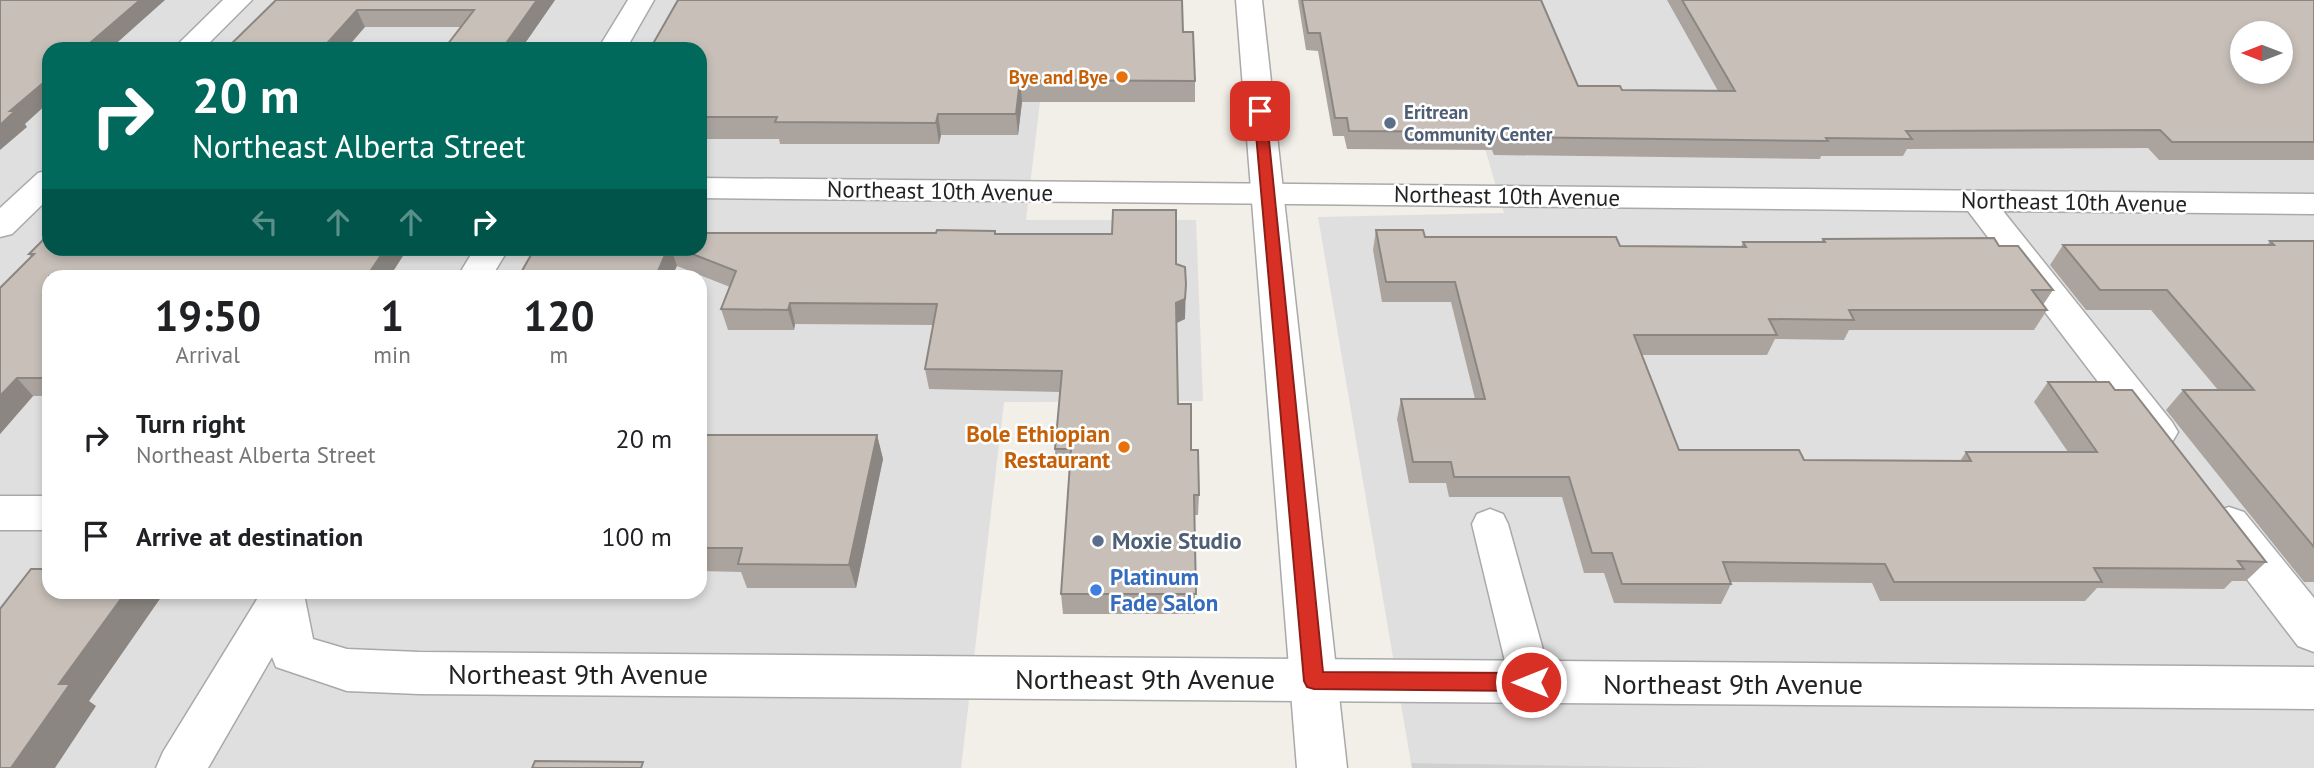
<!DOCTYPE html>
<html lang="en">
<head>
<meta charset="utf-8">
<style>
	body { margin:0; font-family:"PT Sans",sans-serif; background:#f6f6f6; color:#202124; height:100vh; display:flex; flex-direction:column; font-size:26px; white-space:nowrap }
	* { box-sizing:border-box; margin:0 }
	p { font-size:23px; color:#757577 }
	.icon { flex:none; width:38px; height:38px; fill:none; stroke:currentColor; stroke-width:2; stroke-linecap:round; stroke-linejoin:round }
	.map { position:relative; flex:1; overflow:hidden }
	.sheet { position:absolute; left:42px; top:270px; width:665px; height:329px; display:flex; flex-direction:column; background:#fff; border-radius:21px; box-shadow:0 4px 10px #0003 }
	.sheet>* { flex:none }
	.top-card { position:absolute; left:42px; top:42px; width:665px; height:214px; border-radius:21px; box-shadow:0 4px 10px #0003; background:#00695c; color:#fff; overflow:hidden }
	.needle { width:46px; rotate:270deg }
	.tools { position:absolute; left:2230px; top:21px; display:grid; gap:14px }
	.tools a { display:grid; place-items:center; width:63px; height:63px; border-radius:50%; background:#fff; box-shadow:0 4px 10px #0003; font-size:35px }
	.pin { position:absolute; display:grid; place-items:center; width:60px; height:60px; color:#fff; margin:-30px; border-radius:14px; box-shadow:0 4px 10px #0006 }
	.me { position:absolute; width:77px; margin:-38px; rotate:270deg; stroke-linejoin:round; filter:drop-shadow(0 0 5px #0008) }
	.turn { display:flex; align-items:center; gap:24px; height:147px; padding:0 35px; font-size:32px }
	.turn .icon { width:91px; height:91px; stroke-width:2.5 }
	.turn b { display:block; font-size:49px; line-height:60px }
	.lanes { display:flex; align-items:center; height:66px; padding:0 35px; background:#0003; justify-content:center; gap:35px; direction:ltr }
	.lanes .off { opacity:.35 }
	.eta { display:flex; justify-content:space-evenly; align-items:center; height:119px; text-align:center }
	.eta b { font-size:42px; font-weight:700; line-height:49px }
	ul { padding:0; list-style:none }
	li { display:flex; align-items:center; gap:21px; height:98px; padding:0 35px }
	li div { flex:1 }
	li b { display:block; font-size:26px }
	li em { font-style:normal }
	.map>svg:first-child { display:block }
</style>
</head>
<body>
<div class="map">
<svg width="2314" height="768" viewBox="0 0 2314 768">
	<rect width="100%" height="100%" fill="#f2efe9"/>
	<!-- residential -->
	<g fill="#e0dfdf" fill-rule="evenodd">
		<path d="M 0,0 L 1052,0 L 1026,220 L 1196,220 L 1203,401 L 1004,402 L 961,768 L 0,768 ZM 49,49 L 700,49 L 700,248 L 49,248 ZM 49,276 L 700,276 L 700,592 L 49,592 Z"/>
		<path d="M 1441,0 L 2314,0 L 2314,768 L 1723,768 L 1411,763 L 1318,217 L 1504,213 ZM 2242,33 L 2280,33 L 2280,72 L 2242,72 Z"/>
	</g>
	<!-- religious -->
	<path fill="#d0d0d0" d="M 1411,763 L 1723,768 L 1412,768 Z"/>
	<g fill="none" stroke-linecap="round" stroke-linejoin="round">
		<!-- service casing -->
		<g stroke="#a9a9a9" stroke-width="3">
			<path id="service" d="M 1490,509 L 1503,514 L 1508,524 L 1552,682 L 1546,695 L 1531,700 L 1516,695 L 1510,682 L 1472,524 L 1477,514 Z"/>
		</g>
		<!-- minor casing -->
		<g stroke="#a9a9a9" stroke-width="3">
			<g id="minor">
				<path d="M 223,0 L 252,0 L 203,49 L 173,49 Z"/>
				<path d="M 628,0 L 654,0 L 626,49 L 598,49 Z"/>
				<path d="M 49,170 L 49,198 L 12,234 L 0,237 L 0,208 L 38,173 Z"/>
				<path d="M 700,178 L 2314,194 L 2314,214 L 2003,211 L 2172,422 L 2178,432 L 2172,442 L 2158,447 L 2144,442 L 1968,211 L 700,198 Z"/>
				<path d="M 475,248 L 509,248 L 492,276 L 458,276 Z"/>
				<rect x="0" y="496" width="49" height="34"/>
				<path d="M 2229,507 L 2244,512 L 2314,598 L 2314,652 L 2298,646 L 2214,536 L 2208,524 L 2214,512 Z"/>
				<path d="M 259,592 L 308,592 L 305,599 L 313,639 L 347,649 L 419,652 L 2314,667 L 2314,709 L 419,694 L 347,691 L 276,667 L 272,657 L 208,768 L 156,768 L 163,752 L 259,596 Z"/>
			</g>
		</g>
		<!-- tertiary casing -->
		<g stroke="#a9a9a9" stroke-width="3">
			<path id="tertiary" d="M 1236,0 L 1262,0 L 1347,768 L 1297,768 Z"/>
		</g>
		<!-- service -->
		<use href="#service" fill="#fff" fill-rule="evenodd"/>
		<!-- minor -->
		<use href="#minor" fill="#fff" fill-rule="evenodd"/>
		<!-- tertiary -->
		<use href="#tertiary" fill="#fff" fill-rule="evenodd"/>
	</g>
	<!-- wall -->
	<g fill="#aba49e">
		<path d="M 276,0 L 555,0 L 521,49 L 444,49 L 461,27 L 365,27 Z"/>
		<path d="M 1298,0 L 1541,0 L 1578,86 L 1622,90 L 1718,91 L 1667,0 L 2314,0 L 2314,160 L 2159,160 L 2148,148 L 1907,149 L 1903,156 L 1821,156 L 1820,159 L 1494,155 L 1492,150 L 1347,149 L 1344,136 L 1333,136 L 1318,51 L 1306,50 Z"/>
		<path d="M 1183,32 L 1195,81 L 1195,102 L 1022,102 L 1018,135 L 941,135 L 939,144 L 780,144 L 779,139 L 700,139 L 700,49 Z"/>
		<path d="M 1376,230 L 1425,237 L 1620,246 L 1741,247 L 1743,242 L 1821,242 L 1823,239 L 1999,246 L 2053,290 L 2043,305 L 2047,310 L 2034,330 L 1849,330 L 1844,340 L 1775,339 L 1767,355 L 1642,355 L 1679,450 L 1804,460 L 1960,461 L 1966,452 L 2068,452 L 2034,402 L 2048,382 L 2115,390 L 2266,562 L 2246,581 L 2232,581 L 2224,589 L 2097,588 L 2085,601 L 1880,601 L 1872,583 L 1731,582 L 1731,584 L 1721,604 L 1614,603 L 1604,573 L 1584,573 L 1562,497 L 1449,497 L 1446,483 L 1409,483 L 1397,419 L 1401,399 L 1475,399 L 1451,302 L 1382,302 L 1373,250 Z"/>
		<path d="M 995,231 L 995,234 L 1176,264 L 1185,319 L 1177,323 L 1178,404 L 1191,450 L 1199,495 L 1198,515 L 1195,515 L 1195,614 L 1063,614 L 1061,594 L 1070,470 L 1056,470 L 1055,449 L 1060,392 L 929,389 L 925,369 L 933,325 L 795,324 L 794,330 L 728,330 L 721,309 L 730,287 L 677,266 L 535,248 L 700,248 L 936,233 Z"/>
		<path d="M 2270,241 L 2314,241 L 2314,582 L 2304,582 L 2166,410 L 2183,390 L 2218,390 L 2151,310 L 2086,310 L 2050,265 L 2063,245 L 2267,245 Z"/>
		<path d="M 408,248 L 390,276 L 49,276 L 49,396 L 33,396 L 0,434 L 0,288 L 31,257 L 29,254 Z"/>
		<path d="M 700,435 L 877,435 L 883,459 L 856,588 L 747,588 L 741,572 L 700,571 Z"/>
	</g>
	<!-- shaded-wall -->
	<g fill="#8b8681">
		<path d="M 140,0 L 165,0 L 110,49 L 83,49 Z"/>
		<path d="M 537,0 L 555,0 L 521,49 L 502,49 Z"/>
		<path d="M 357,10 L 365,27 L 346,49 L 322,49 Z"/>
		<path d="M 49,78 L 49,102 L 25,124 L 27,127 L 0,150 L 0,125 L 10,111 Z"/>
		<path d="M 1020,80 L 1022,102 L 1018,135 L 1016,114 Z"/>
		<path d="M 938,114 L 941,135 L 939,144 L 936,123 Z"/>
		<path d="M 386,248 L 408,248 L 390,276 L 367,276 Z"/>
		<path d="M 668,248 L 671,248 L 677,266 L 672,276 L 656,276 Z"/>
		<path d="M 1186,284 L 1185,319 L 1176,323 L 1176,303 Z"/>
		<path d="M 790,303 L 795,324 L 794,330 L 788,310 Z"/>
		<path d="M 17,378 L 33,396 L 0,434 L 0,396 Z"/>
		<path d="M 877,435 L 883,459 L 856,588 L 849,565 Z"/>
		<path d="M 126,592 L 163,592 L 164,593 L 89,701 L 96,706 L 55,768 L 11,768 L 59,684 Z"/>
	</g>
	<!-- building -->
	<g fill="#c7bfb8" stroke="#8b8681" stroke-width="2" fill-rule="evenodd">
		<path d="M 0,0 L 140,0 L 83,49 L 49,49 L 49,78 L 10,111 L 15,111 L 0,125 Z"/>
		<path d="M 276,0 L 537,0 L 502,49 L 444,49 L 474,10 L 357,10 L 322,49 L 226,49 Z"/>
		<path d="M 678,0 L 1182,0 L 1183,32 L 1193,32 L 1195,81 L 1020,80 L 1016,114 L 938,114 L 936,123 L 775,122 L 777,117 L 700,117 L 700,49 L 650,49 Z"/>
		<path d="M 1302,0 L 1541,0 L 1578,86 L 1620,86 L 1622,90 L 1735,91 L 1682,0 L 2314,0 L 2314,142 L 2172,142 L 2160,130 L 1906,131 L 1912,139 L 1826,138 L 1828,141 L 1498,137 L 1496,132 L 1349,131 L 1347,118 L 1335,118 L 1320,33 L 1308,33 ZM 2242,33 L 2280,33 L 2280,72 L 2242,72 Z"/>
		<path d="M 1113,210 L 1176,210 L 1176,264 L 1185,267 L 1186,284 L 1185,299 L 1176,303 L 1178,404 L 1191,404 L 1191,450 L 1198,450 L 1199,495 L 1194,495 L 1196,594 L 1061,594 L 1071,449 L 1055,449 L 1062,371 L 925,369 L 937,304 L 790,303 L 788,310 L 721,309 L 736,271 L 677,248 L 700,248 L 700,233 L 936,233 L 937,230 L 995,231 L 995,234 L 1112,234 Z"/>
		<path d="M 1376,230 L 1423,230 L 1425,237 L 1616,237 L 1620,246 L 1746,247 L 1743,242 L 1825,242 L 1823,239 L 1994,238 L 1999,246 L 2018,246 L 2053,290 L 2032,290 L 2047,310 L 1849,310 L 1854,320 L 1769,319 L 1777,335 L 1634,335 L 1679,450 L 1799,450 L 1804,460 L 1971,461 L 1966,452 L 2097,452 L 2048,382 L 2109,382 L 2115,390 L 2132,390 L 2266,562 L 2238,561 L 2244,569 L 2094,568 L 2102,582 L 1894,582 L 1885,564 L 1723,562 L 1731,584 L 1622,584 L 1612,553 L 1592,553 L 1569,477 L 1454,477 L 1451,462 L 1413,462 L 1401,399 L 1485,399 L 1455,282 L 1386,282 Z"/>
		<path d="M 49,234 L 49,248 L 386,248 L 367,276 L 49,276 L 49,378 L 17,378 L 0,396 L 0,288 L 34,254 L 29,254 Z"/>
		<path d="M 2270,241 L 2314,241 L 2314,547 L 2183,390 L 2254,390 L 2167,290 L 2100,290 L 2063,245 L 2274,245 Z"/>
		<path d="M 535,248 L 668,248 L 656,276 L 519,276 Z"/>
		<path d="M 700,435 L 877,435 L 849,565 L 738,564 L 742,548 L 700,548 Z"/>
		<path d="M 31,569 L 49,569 L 49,592 L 126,592 L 59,684 L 70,684 L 11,768 L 0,768 L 0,609 Z"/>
		<path d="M 535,761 L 643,762 L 641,768 L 532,768 Z"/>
	</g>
	<!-- route -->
	<path fill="#d93025" stroke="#8d1f18" stroke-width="2" d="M 1260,107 L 1266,111 L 1323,672 L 1531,673 L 1538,676 L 1541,682 L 1538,688 L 1531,691 L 1314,689 L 1307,687 L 1304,681 L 1254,111 Z"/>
	<!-- markers -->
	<g fill="#e8710a" stroke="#fff" stroke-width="2.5">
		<circle cx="1122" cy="77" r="7"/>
		<circle cx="1124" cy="447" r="7"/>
	</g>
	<g fill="#5c6f8a" stroke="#fff" stroke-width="2.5">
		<circle cx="1390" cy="123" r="7"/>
		<circle cx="1098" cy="541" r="7"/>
	</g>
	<circle fill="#3f7fe0" stroke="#fff" stroke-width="2.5" cx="1096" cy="590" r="7"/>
	<g text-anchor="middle" stroke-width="5" stroke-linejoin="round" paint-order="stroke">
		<!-- far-food labels -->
		<g font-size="19" font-weight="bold" fill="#c56008" stroke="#fff" text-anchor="end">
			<text x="1108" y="84">Bye and Bye</text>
		</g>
		<!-- far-service labels -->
		<g font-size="19" font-weight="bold" fill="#4e5e75" stroke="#fff" text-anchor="start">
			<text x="1404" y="119">Eritrean<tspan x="1404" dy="22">Community Center</tspan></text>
		</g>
		<!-- street labels -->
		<g font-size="23" fill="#222" stroke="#fff">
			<text transform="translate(940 191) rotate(1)" y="8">Northeast 10th Avenue</text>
			<text transform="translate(1507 196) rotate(1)" y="8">Northeast 10th Avenue</text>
			<text transform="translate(2074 202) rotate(1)" y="8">Northeast 10th Avenue</text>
		</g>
		<!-- food labels -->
		<g font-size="23" font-weight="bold" fill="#c56008" stroke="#fff" text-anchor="end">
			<text x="1110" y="442">Bole Ethiopian<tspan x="1110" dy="26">Restaurant</tspan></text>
		</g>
		<!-- service labels -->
		<g font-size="23" font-weight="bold" fill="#4e5e75" stroke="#fff" text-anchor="start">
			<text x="1112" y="549">Moxie Studio</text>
		</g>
		<!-- shop labels -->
		<g font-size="23" font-weight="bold" fill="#366cbe" stroke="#fff" text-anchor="start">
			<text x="1110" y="585">Platinum<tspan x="1110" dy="26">Fade Salon</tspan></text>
		</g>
		<!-- near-street labels -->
		<g font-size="28" fill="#222" stroke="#fff">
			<text x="578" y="684">Northeast 9th Avenue</text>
			<text x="1145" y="689">Northeast 9th Avenue</text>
			<text x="1733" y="694">Northeast 9th Avenue</text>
		</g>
	</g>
</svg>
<div class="tools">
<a><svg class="needle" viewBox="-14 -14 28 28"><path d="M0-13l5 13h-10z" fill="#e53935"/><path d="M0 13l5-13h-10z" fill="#757577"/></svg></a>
</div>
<div class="pin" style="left:1260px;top:111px;background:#d93025"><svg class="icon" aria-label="arrive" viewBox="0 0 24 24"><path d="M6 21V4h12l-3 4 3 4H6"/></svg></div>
<svg class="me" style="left:1531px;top:682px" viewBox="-20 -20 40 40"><circle r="17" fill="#d93025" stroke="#fff" stroke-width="3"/><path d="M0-11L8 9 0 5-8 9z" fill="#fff"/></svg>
<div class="top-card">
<div class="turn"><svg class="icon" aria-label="right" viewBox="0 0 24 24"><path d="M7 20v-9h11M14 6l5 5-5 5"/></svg><div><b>20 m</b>Northeast Alberta Street</div></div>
<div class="lanes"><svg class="icon off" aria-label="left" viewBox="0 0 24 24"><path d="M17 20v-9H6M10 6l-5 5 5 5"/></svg><svg class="icon off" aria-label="ahead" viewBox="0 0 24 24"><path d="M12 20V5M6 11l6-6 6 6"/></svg><svg class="icon off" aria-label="ahead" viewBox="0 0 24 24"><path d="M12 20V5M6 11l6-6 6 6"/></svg><svg class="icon" aria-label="right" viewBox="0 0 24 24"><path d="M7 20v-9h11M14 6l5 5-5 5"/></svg></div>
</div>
<section class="sheet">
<div class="eta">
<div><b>19:50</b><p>Arrival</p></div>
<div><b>1</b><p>min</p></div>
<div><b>120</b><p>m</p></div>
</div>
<ul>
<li><svg class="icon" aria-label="right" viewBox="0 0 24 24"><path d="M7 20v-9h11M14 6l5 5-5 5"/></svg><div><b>Turn right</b><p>Northeast Alberta Street</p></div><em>20 m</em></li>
<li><svg class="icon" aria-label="arrive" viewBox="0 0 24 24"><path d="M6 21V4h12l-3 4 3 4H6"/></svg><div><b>Arrive at destination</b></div><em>100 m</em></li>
</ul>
</section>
</div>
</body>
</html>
